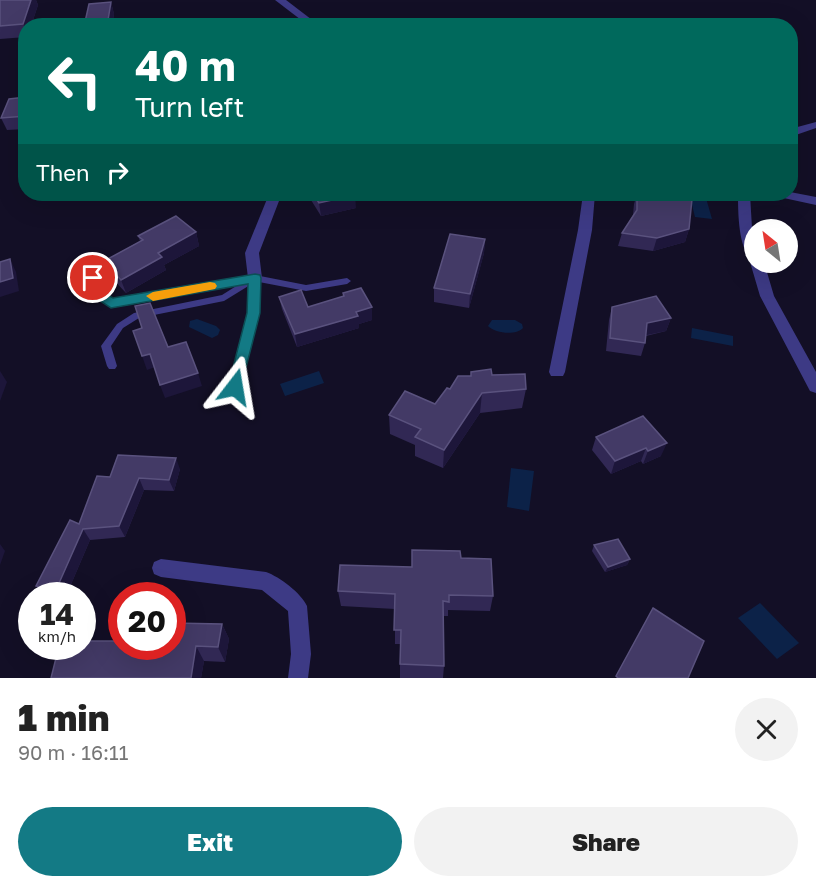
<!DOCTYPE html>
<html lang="en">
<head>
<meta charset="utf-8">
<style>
	body { margin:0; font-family:"Golos Text",sans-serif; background:#f2f2f2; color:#222; height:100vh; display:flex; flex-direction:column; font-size:22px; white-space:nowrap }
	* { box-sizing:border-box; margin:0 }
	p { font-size:20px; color:#767676 }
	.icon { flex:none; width:33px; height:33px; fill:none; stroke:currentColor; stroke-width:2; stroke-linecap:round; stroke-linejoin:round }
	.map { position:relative; height:678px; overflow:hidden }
	.side { display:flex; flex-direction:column; background:#fff; flex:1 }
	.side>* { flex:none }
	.guide { position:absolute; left:18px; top:18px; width:780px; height:183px; border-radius:24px; box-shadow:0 6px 24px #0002; background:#00695c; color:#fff; overflow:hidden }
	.needle { width:39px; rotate:330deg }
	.buttons { position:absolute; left:744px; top:219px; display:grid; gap:12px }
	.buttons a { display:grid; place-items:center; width:54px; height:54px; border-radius:50%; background:#fff; box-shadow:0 6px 24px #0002; font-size:30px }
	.speed { position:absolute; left:18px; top:582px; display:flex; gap:12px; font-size:30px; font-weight:700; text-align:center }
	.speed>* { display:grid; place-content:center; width:78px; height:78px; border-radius:50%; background:#fff; box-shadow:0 6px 24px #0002; line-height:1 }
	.speed small { font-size:15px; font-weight:400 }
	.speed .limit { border:9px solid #d22; background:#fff; color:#111 }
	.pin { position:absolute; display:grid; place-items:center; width:51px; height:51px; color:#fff; margin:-26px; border:3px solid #fff; border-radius:50%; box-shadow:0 2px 6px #0007 }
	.me { position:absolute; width:66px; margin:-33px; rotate:14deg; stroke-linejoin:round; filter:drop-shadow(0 0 4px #0008) }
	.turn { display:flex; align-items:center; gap:21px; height:126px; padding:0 18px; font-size:27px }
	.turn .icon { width:78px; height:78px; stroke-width:2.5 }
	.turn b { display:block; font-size:42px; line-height:51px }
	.then { display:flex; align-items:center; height:57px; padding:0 18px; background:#0003; gap:12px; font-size:22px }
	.round { display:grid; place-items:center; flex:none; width:63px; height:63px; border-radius:32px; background:#f2f2f2 }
	.headline { display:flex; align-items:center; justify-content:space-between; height:102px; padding:0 18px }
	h1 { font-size:36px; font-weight:800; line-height:45px }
	.cta { display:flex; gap:12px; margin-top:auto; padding:12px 18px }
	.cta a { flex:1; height:69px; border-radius:36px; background:#137a85; color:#fff; font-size:24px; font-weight:800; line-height:69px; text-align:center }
	.cta a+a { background:#f2f2f2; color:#222 }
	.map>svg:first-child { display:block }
</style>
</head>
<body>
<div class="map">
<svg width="816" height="678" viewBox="0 0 816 678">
	<rect width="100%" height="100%" fill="#130f26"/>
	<!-- water -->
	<g fill="#0c2248">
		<path d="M 690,197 L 706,198 L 712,219 L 695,217 Z"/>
		<path d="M 197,319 L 216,326 L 220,330 L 218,335 L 212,338 L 189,327 L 190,321 Z"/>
		<path d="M 492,320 L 515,320 L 522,324 L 523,328 C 515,336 495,333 488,326 Z"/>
		<path d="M 692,328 L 733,336 L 733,346 L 691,338 Z"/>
		<path d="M 319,371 L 324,383 L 285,396 L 280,384 Z"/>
		<path d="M 511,468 L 534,471 L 529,511 L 507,507 Z"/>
		<path d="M 760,603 L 799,643 L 777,659 L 738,618 Z"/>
	</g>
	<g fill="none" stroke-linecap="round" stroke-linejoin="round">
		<!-- service -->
		<path fill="#3d3a85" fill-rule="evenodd" d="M 113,258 L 116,259 L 117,261 L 116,263 L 98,279 L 101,293 L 112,300 L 255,275 L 306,285 L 347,278 L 351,281 L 347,284 L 306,291 L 259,282 L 257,313 L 240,387 L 238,390 L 232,390 L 230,387 L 249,313 L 250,285 L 224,301 L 139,318 L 123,328 L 111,346 L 117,366 L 115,369 L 109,369 L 107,366 L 101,346 L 117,324 L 134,313 L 222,295 L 241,283 L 111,306 L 94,297 L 90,278 L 110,259 Z"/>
		<!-- minor -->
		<g fill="#3d3a85" fill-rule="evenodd">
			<path d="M 275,0 L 286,0 L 320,26 L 309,26 Z"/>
			<path d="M 816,122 L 816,128 L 790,137 L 790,129 Z"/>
			<path d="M 790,192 L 816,197 L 816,205 L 779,197 L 777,194 Z"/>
			<path d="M 272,194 L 286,194 L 279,201 L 259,253 L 262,278 L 255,283 L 248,278 L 245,253 L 267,199 Z"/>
			<path d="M 583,194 L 595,194 L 592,230 L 565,372 L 563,376 L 551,376 L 549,372 L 578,230 Z"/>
			<path d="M 738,194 L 750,194 L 754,262 L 764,262 L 774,296 L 816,372 L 816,393 L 810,391 L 760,296 L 750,262 L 752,259 C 738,250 738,210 738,194 Z"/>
			<path d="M 161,559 L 266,572 C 280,577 301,593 307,606 L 311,654 L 308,678 L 288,678 L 291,654 L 288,611 L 262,590 L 161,577 L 154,574 L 152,568 L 154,562 Z"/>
		</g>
	</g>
	<!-- wall -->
	<g fill="#312854">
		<path d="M 0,0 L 36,0 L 38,5 L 31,26 L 26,26 L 26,37 L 0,39 Z"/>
		<path d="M 111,2 L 114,14 L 112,26 L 86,26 L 85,22 Z"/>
		<path d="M 26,97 L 26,129 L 7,130 L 1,118 Z"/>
		<path d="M 310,194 L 313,194 L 356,208 L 321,216 L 311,200 Z"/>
		<path d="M 637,194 L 689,229 L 685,242 L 653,251 L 618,246 L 622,233 L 633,215 L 634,204 Z"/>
		<path d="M 196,232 L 199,246 L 164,265 L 166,270 L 126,293 L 109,275 L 104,261 L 140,241 L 138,236 Z"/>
		<path d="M 485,239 L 484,253 L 469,308 L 434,302 L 434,288 Z"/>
		<path d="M 343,293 L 372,307 L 372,320 L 359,324 L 359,328 L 297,347 L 282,309 L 279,297 L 308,307 L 343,296 Z"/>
		<path d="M 612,307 L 671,318 L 666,331 L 646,336 L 645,343 L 641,356 L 606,351 L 609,320 Z"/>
		<path d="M 492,375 L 526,389 L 522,408 L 480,413 L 443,468 L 415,456 L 415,445 L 390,434 L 389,415 L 435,404 L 450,389 L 471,376 Z"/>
		<path d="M 643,416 L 661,456 L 643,464 L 641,461 L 611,474 L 592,450 L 596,437 Z"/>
		<path d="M 180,469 L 174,491 L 144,490 L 125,537 L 90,540 L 66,596 L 44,596 L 36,586 L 79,524 L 110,477 Z"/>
		<path d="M 594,545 L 630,559 L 627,565 L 605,572 L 592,551 Z"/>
		<path d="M 461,558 L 493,596 L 490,611 L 448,610 L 448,616 L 443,616 L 444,666 L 443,678 L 400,678 L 400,644 L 395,644 L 395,609 L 341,606 L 338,591 L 411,567 Z"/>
		<path d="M 222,624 L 229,639 L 225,662 L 204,661 L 201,678 L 51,678 L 84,632 L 91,641 L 172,646 Z"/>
	</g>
	<!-- shaded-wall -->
	<g fill="#1d163a">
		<path d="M 31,0 L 36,0 L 38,5 L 31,26 L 26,26 L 26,30 L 23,24 Z"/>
		<path d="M 111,2 L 114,14 L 112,26 L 110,26 L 108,20 Z"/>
		<path d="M 355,195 L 356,208 L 321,216 L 319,203 Z"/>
		<path d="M 689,229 L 685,242 L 653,251 L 657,238 Z"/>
		<path d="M 196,232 L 199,246 L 164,265 L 166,270 L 126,293 L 121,280 L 158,253 Z"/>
		<path d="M 485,239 L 484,253 L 469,308 L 470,294 Z"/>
		<path d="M 10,259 L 16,272 L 19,291 L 0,297 L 0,282 Z"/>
		<path d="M 372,307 L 372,320 L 359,324 L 359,328 L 297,347 L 295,334 L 356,312 Z"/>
		<path d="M 671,318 L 666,331 L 642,336 L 647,323 Z"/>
		<path d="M 150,354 L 155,367 L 147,370 L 142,356 Z"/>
		<path d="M 0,371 L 7,382 L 0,401 Z"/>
		<path d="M 198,373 L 202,386 L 165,398 L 160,385 Z"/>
		<path d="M 482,393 L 480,413 L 443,468 L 444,450 Z"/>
		<path d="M 667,443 L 661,456 L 643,464 L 648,451 Z"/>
		<path d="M 646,448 L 641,461 L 611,474 L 615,461 Z"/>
		<path d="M 176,458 L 180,469 L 174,491 L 169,480 Z"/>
		<path d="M 139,478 L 144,490 L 125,537 L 119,526 Z"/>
		<path d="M 83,529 L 90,540 L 66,596 L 61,596 L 56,590 Z"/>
		<path d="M 0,544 L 5,551 L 0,565 Z"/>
		<path d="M 630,559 L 627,565 L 605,572 L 608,567 Z"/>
		<path d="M 222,624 L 229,639 L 225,662 L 218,647 Z"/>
		<path d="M 84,632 L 95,647 L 82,643 Z"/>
		<path d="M 196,646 L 204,661 L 201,678 L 191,678 Z"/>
	</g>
	<!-- building -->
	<g fill="#433a66" stroke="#5a527e" stroke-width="1.5">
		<path d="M 0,0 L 31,0 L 23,24 L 0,26 Z"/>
		<path d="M 111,2 L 108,20 L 85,22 L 89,4 Z"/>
		<path d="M 26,97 L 26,116 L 1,118 L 9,99 Z"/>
		<path d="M 313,194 L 355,194 L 355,195 L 319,203 Z"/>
		<path d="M 637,194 L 685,194 L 692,199 L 689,229 L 657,238 L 622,233 L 637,210 Z"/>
		<path d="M 176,216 L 196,232 L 158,253 L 162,257 L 121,280 L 104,261 L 143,240 L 138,236 Z"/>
		<path d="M 450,234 L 485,239 L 470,294 L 434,288 Z"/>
		<path d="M 10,259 L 13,278 L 0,282 L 0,262 Z"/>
		<path d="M 361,288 L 372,307 L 356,312 L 358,316 L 295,334 L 279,297 L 301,290 L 308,307 L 344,296 L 343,293 Z"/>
		<path d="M 656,296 L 671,318 L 647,323 L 645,343 L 610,338 L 612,307 Z"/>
		<path d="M 150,303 L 168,347 L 186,342 L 198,373 L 160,385 L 150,354 L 142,356 L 133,331 L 142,328 L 135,306 Z"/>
		<path d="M 491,369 L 492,375 L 525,374 L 526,389 L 482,393 L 444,450 L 415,437 L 421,429 L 389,415 L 405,391 L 435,404 L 447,388 L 450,389 L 458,376 L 471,376 L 471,372 Z"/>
		<path d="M 643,416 L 667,443 L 648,451 L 646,448 L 615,461 L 596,437 Z"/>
		<path d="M 118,455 L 176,458 L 169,480 L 139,478 L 119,526 L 83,529 L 56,590 L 36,586 L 70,520 L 79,524 L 97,476 L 110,477 Z"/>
		<path d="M 618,539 L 630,559 L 608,567 L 594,545 Z"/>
		<path d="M 412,550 L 460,551 L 461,558 L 491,559 L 493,596 L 449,595 L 449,602 L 443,601 L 444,666 L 400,664 L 401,630 L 394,630 L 395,594 L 338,591 L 340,565 L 412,567 Z"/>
		<path d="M 653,608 L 704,641 L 688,678 L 618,678 L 616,676 Z"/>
		<path d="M 172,623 L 222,624 L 218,647 L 196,646 L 191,678 L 51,678 L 59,646 L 82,646 L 82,641 L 122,641 L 122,646 L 172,646 Z"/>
	</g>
	<!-- route -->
	<path fill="#137a85" stroke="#0c4f56" stroke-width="1.5" d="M 93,273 L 100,278 L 103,292 L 113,298 L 255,274 L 260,275 L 261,278 L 260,313 L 240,391 L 230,391 L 228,387 L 247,313 L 248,284 L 111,308 L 91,295 L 87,278 Z"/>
	<!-- slow -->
	<path fill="#f59e0b" d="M 210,282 L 215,283 L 217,286 L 215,289 L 153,301 L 146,296 L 153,292 Z"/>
</svg>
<div class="buttons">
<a><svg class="needle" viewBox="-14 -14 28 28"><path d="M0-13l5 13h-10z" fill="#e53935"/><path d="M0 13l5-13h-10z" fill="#767676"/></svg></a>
</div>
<div class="speed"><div>14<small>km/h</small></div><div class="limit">20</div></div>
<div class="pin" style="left:93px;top:278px;background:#d93025"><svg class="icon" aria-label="arrive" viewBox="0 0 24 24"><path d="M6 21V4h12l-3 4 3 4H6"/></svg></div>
<svg class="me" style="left:235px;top:387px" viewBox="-20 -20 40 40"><path d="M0-17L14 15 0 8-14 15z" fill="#137a85" stroke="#fff" stroke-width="4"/></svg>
<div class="guide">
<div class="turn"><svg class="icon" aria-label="left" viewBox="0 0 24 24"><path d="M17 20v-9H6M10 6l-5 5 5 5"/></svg><div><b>40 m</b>Turn left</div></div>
<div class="then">Then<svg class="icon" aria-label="right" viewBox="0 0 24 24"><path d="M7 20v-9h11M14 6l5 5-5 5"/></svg></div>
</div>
</div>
<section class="side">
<div class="headline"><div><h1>1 min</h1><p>90 m · 16:11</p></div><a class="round"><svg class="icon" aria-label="close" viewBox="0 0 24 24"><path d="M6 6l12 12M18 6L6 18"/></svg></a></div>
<div class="cta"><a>Exit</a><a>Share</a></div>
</section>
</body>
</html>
